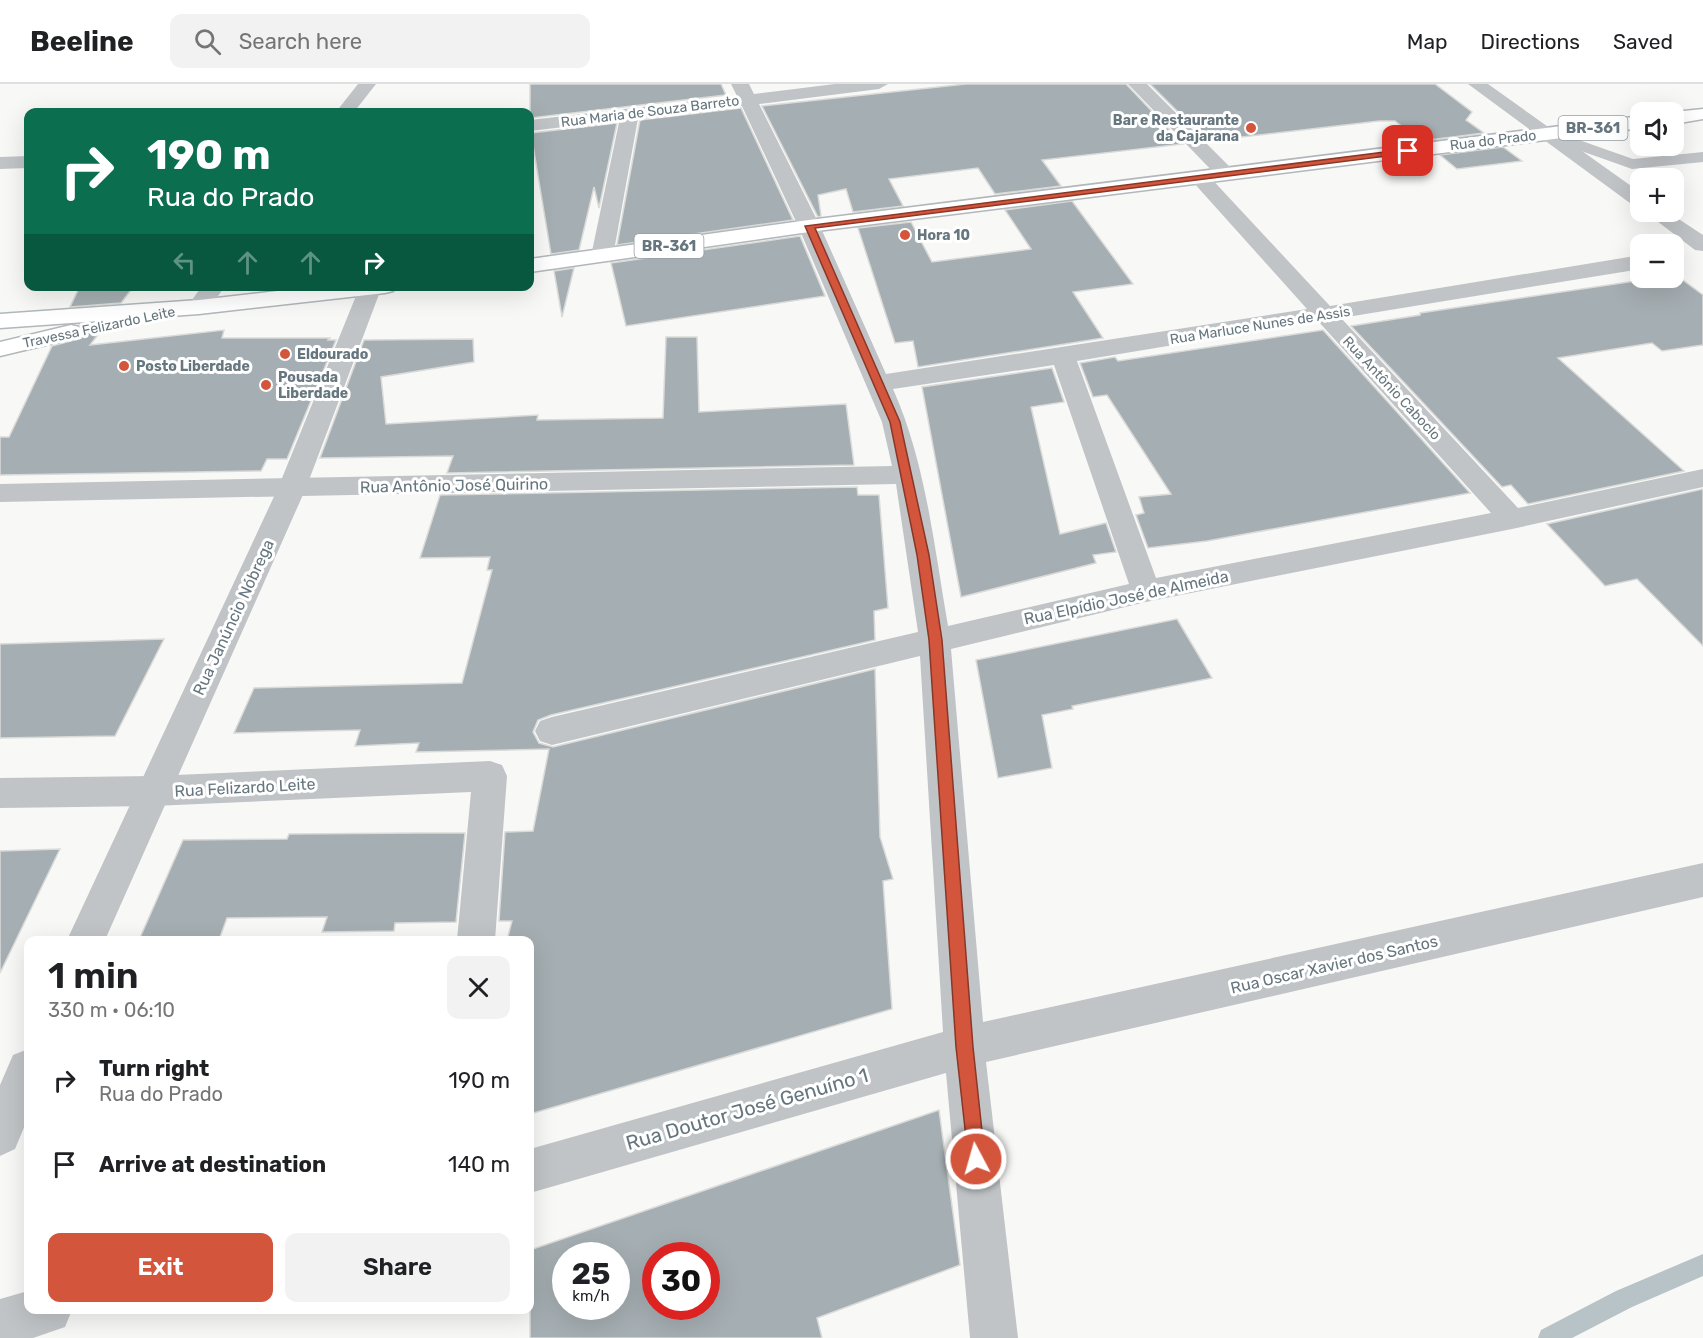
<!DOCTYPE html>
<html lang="en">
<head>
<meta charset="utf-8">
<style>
	body { margin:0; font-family:Rubik,sans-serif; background:#f2f2f2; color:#202124; height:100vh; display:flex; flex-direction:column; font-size:22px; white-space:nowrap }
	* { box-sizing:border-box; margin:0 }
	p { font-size:20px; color:#757577 }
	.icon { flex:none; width:33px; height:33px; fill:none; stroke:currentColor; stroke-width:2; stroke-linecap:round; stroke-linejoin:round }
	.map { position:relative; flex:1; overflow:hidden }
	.panel { position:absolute; left:24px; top:852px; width:510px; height:378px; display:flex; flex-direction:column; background:#fff; border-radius:12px; box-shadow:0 6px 24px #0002 }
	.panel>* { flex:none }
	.top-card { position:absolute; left:24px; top:24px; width:510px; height:183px; border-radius:12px; box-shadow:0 6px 24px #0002; background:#0b6e4f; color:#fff; overflow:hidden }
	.controls { position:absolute; left:1630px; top:18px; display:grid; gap:12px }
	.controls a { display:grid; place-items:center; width:54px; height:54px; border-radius:12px; background:#fff; box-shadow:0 6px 24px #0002; font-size:30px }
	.speed { position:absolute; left:552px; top:1158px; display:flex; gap:12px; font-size:30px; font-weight:700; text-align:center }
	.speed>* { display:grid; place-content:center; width:78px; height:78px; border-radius:50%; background:#fff; box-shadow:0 6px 24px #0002; line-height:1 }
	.speed small { font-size:15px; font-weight:400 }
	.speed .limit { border:9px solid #d22; background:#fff; color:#111 }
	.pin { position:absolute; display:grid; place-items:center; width:51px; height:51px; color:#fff; margin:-26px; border-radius:12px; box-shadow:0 3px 9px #0006 }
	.me { position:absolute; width:66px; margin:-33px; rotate:354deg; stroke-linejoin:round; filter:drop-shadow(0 0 4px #0008) }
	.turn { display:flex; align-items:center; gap:21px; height:126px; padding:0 24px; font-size:27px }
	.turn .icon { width:78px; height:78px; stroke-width:2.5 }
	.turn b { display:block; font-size:42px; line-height:51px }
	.lanes { display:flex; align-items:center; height:57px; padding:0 24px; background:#0003; justify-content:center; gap:30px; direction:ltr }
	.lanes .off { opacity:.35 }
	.round { display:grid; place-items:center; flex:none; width:63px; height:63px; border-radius:12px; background:#f2f2f2 }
	.head { display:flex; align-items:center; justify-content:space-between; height:102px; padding:0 24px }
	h1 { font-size:36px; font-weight:600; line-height:45px }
	.primary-button { display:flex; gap:12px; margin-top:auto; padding:12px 24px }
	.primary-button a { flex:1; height:69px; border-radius:12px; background:#d3553c; color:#fff; font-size:24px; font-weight:600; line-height:69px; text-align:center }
	.primary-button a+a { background:#f2f2f2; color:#202124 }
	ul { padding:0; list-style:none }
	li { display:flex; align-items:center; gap:18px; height:84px; padding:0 24px }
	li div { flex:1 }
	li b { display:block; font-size:22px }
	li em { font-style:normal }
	header { display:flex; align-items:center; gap:36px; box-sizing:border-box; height:84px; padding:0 30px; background:#fff; border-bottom:2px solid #e0e0e0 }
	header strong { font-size:28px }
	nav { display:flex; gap:33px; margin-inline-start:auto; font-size:21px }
	.search { width:420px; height:54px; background:#f2f2f2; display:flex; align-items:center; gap:15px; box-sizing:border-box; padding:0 21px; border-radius:12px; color:#757577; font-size:22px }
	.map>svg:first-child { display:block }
</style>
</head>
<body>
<header>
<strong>Beeline</strong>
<div class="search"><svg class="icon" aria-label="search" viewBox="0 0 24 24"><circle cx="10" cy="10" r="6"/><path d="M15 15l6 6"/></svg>Search here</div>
<nav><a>Map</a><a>Directions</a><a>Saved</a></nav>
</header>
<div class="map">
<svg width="1703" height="1254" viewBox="0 0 1703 1254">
	<rect width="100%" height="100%" fill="#f8f8f6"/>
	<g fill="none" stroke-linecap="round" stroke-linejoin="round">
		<!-- stream -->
		<path fill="#b7c3c6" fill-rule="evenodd" d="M 1703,1170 L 1703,1192 L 1632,1223 L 1572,1254 L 1538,1254 L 1541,1246 L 1616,1207 Z"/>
	</g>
	<!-- building -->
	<g fill="#a5aeb2" stroke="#dadad8" stroke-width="1.5" fill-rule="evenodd">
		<path d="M 530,0 L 721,0 L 726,11 L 530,34 Z"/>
		<path d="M 966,0 L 1126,0 L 1183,60 L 1042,76 L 1061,102 L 995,110 L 978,84 L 889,95 L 903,122 L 853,128 L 846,105 L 818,111 L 821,132 L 818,133 L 762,22 Z"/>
		<path d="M 1150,0 L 1435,0 L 1472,28 L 1466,36 L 1484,49 L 1421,57 L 1395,37 L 1379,37 L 1207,57 Z"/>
		<path d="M 741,24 L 793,136 L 617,161 L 640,36 Z"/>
		<path d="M 617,39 L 599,124 L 594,103 L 579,166 L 551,170 L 531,49 Z"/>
		<path d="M 1503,63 L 1522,77 L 1457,85 L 1440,71 Z"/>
		<path d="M 1072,117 L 1133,200 L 1073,208 L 1103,254 L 918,283 L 913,257 L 895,259 L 858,144 L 911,138 L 932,178 L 1031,165 L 1005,126 Z"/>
		<path d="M 800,152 L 825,212 L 626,242 L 611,179 Z"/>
		<path d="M 574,184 L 562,233 L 554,187 Z"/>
		<path d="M 1676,191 L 1703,211 L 1703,261 L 1662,267 L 1652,259 L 1558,274 L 1684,387 L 1528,420 L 1511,401 L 1502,403 L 1351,242 L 1420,231 L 1420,229 Z"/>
		<path d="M 80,202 L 134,202 L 121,219 L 70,223 Z"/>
		<path d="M 107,239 L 90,261 L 224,246 L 222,254 L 330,254 L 328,256 L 336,256 L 287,375 L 267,375 L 261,387 L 0,391 L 0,353 L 9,353 L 52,262 L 81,254 L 85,248 L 79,241 Z"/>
		<path d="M 1323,246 L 1470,409 L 1207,457 L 1148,464 L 1136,431 L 1144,429 L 1139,413 L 1171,410 L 1107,311 L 1093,313 L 1080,279 L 1115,273 L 1118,277 Z"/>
		<path d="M 666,253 L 697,253 L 699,328 L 846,320 L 854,381 L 447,389 L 453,372 L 320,374 L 364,256 L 473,255 L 474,278 L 381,293 L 386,340 L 538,331 L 537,336 L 663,334 Z"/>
		<path d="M 1052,284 L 1064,318 L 1031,323 L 1060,450 L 1106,439 L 1116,468 L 1093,471 L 1096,479 L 961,513 L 922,303 Z"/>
		<path d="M 857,403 L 858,411 L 879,411 L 888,524 L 874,527 L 875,556 L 551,631 L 538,636 L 533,648 L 539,659 L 553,663 L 875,585 L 880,753 L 893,795 L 883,797 L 892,925 L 530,1030 L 530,856 L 507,856 L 512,837 L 499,837 L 505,748 L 533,747 L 549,665 L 416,668 L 419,659 L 355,662 L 360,646 L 234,649 L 254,604 L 462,599 L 492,486 L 487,486 L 490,473 L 420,474 L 440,411 Z"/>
		<path d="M 1703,405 L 1703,562 L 1637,495 L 1605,502 L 1547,440 Z"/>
		<path d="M 1177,535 L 1212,594 L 1072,622 L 1073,625 L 1042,631 L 1052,684 L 998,694 L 976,576 Z"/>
		<path d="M 164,555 L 115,652 L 0,654 L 0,560 Z"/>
		<path d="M 421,749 L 465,749 L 456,838 L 395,839 L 394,847 L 322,848 L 327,833 L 227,834 L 219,856 L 139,856 L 183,756 L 287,755 L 289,750 Z"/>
		<path d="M 60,765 L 0,889 L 0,767 Z"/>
		<path d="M 939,1026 L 960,1181 L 817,1234 L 822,1254 L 530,1254 L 530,1166 ZM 566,1172 L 616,1172 L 616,1222 L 566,1222 ZM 656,1172 L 706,1172 L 706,1222 L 656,1222 Z"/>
	</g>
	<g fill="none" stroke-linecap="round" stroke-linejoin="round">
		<!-- primary casing -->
		<g stroke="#b1b7ba" stroke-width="3">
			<g id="primary">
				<path d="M 1703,25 L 1703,35 L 1674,40 L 1674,28 Z"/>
				<path d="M 1641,32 L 1641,44 L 809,148 L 530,188 L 530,175 L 809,136 Z"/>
				<path d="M 320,202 L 396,202 L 393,207 L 385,209 L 199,230 L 0,244 L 0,230 L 199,216 Z"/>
				<path d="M 71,241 L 79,243 L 83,248 L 79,253 L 0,272 L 0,258 Z"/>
			</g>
		</g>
		<!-- service -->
		<path fill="#c0c4c7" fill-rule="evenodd" d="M 1545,44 L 1633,75 L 1703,68 L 1703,78 L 1632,85 L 1539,52 L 1537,49 L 1539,46 Z"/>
		<!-- pedestrian -->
		<path fill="#c0c4c7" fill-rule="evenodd" d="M 630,24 L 639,29 L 613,172 L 610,177 L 594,177 L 591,172 L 621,29 Z"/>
		<!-- minor -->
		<g fill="#c0c4c7" fill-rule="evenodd">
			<path d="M 731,0 L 749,0 L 754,10 L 835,0 L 888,0 L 879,5 L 759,20 L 820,142 L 886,290 L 1307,225 L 1193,98 L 1190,94 L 1193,90 L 1207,90 L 1330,222 L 1641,171 L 1641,185 L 1341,234 L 1518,424 L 1703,385 L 1703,403 L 1512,445 L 1146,518 L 951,565 L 983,938 L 1703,779 L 1703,813 L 986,978 L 1018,1254 L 970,1254 L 946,989 L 530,1109 L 530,1065 L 943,948 L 920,572 L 552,661 L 540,657 L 535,647 L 540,637 L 552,633 L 918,548 L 896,400 L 0,418 L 0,400 L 892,382 L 882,338 L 798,142 L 742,22 L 530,47 L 530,36 L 737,12 ZM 1318,237 L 1491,429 L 1156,494 L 1077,277 ZM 1054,281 L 1129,500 L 948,542 C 934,462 926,379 893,305 Z"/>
			<path d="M 1128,0 L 1147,0 L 1233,86 L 1236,90 L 1233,94 L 1219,94 Z"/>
			<path d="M 1468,0 L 1488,0 L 1641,109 L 1641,124 L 1634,122 Z"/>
			<path d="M 28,72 L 28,84 L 0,85 L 0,73 Z"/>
			<path d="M 1645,128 L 1668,128 L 1703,151 L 1703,167 L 1695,166 Z"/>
			<path d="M 490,677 L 502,681 L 507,692 L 495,856 L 457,856 L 471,708 L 153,722 L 0,724 L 0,694 L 153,692 Z"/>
			<path d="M 28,1207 L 28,1226 L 72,1226 L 65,1243 L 33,1254 L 0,1254 L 0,1215 Z"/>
		</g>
		<!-- tertiary -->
		<g fill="#c0c4c7" fill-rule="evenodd">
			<path d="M 358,0 L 376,0 L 354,28 L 336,28 Z"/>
			<path d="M 202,202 L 225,202 L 207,228 L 191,228 L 187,223 Z"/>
			<path d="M 360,202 L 380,202 L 381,205 L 306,404 L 105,856 L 67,856 L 278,404 Z"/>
			<path d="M 28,965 L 28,1034 L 15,1065 L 0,1072 L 0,1001 L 13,971 Z"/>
		</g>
		<!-- primary -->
		<use href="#primary" fill="#fff" fill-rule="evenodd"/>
	</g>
	<!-- route -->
	<path fill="#d3553c" stroke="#893727" stroke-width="1.5" d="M 1408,65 L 1411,69 L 815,144 L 900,338 L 929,471 L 942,556 L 973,963 L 985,1075 L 982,1081 L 976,1084 L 969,1081 L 956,963 L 929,556 L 917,471 L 890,338 L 805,142 Z"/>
	<!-- markers -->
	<g fill="#d3553c" stroke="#fff" stroke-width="2">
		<circle cx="1251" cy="44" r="6"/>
		<circle cx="905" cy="151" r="6"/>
		<circle cx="285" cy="270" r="6"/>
		<circle cx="124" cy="282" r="6"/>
		<circle cx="266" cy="301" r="6"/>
	</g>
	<g text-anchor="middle" stroke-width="6" stroke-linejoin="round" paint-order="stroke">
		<!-- far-street labels -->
		<g font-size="14" fill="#66767e" stroke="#fff">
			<text transform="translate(650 27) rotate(-7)" y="5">Rua Maria de Souza Barreto</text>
			<text transform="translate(1493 56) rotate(-7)" y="5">Rua do Prado</text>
			<text transform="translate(1260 241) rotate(-9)" y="5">Rua Marluce Nunes de Assis</text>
			<text transform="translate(99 243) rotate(-12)" y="5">Travessa Felizardo Leite</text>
			<text transform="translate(1392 304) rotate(47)" y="5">Rua Antônio Caboclo</text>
		</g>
		<!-- far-poi labels -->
		<g font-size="14" font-weight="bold" fill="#66767e" stroke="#fff" text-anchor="start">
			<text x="1239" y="41" text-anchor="end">Bar e Restaurante<tspan x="1239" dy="16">da Cajarana</tspan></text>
			<text x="917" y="156">Hora 10</text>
			<text x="297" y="275">Eldourado</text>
			<text x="136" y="287">Posto Liberdade</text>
			<text x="278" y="298">Pousada<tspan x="278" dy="16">Liberdade</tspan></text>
		</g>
		<!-- shield labels -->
		<g fill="#fff" stroke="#949fa5" stroke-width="1.5">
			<rect x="1558.5" y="32" width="69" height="24" rx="4.5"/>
			<rect x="634.5" y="150" width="69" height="24" rx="4.5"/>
		</g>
		<g font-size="15" font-weight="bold" fill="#66767e">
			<text x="1593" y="49">BR-361</text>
			<text x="669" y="167">BR-361</text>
		</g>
		<!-- street labels -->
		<g font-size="16" fill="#66767e" stroke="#fff">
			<text transform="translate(454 401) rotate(-1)" y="6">Rua Antônio José Quirino</text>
			<text transform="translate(1126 513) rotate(-12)" y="6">Rua Elpídio José de Almeida</text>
			<text transform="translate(233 533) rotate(-65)" y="6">Rua Janúncio Nóbrega</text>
			<text transform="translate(245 703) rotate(-3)" y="6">Rua Felizardo Leite</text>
			<text transform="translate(1334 880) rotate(-13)" y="6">Rua Oscar Xavier dos Santos</text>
		</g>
		<!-- near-street labels -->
		<g font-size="20" fill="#66767e" stroke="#fff">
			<text transform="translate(747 1025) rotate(-16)" y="7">Rua Doutor José Genuíno 1</text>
		</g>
	</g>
</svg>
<div class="controls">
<a><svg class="icon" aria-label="sound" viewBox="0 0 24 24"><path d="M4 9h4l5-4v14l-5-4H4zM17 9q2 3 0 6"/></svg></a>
<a>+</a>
<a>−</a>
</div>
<div class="speed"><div>25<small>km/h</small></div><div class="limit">30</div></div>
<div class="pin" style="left:1408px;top:67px;background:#d93025"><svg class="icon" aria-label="arrive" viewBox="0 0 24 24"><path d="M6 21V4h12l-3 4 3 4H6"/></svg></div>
<svg class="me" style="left:976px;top:1075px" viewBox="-20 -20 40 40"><circle r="17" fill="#d3553c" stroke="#fff" stroke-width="3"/><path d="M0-11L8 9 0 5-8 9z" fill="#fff"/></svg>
<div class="top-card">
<div class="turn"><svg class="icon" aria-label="right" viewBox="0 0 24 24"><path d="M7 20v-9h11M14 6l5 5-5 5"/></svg><div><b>190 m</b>Rua do Prado</div></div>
<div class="lanes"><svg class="icon off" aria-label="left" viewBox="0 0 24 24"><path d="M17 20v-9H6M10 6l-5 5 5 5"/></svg><svg class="icon off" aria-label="ahead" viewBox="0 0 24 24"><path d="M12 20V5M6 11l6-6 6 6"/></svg><svg class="icon off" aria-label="ahead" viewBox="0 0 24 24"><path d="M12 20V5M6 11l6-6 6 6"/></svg><svg class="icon" aria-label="right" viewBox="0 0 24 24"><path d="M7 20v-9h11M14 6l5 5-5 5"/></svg></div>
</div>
<section class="panel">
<div class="head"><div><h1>1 min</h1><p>330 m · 06:10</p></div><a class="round"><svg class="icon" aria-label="close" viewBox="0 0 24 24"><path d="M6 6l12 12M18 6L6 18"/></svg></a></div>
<ul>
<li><svg class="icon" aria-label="right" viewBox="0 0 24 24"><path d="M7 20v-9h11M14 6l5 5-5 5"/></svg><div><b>Turn right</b><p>Rua do Prado</p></div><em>190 m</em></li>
<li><svg class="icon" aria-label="arrive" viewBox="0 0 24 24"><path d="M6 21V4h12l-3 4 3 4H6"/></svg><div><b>Arrive at destination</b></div><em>140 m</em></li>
</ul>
<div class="primary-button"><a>Exit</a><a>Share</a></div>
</section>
</div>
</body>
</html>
